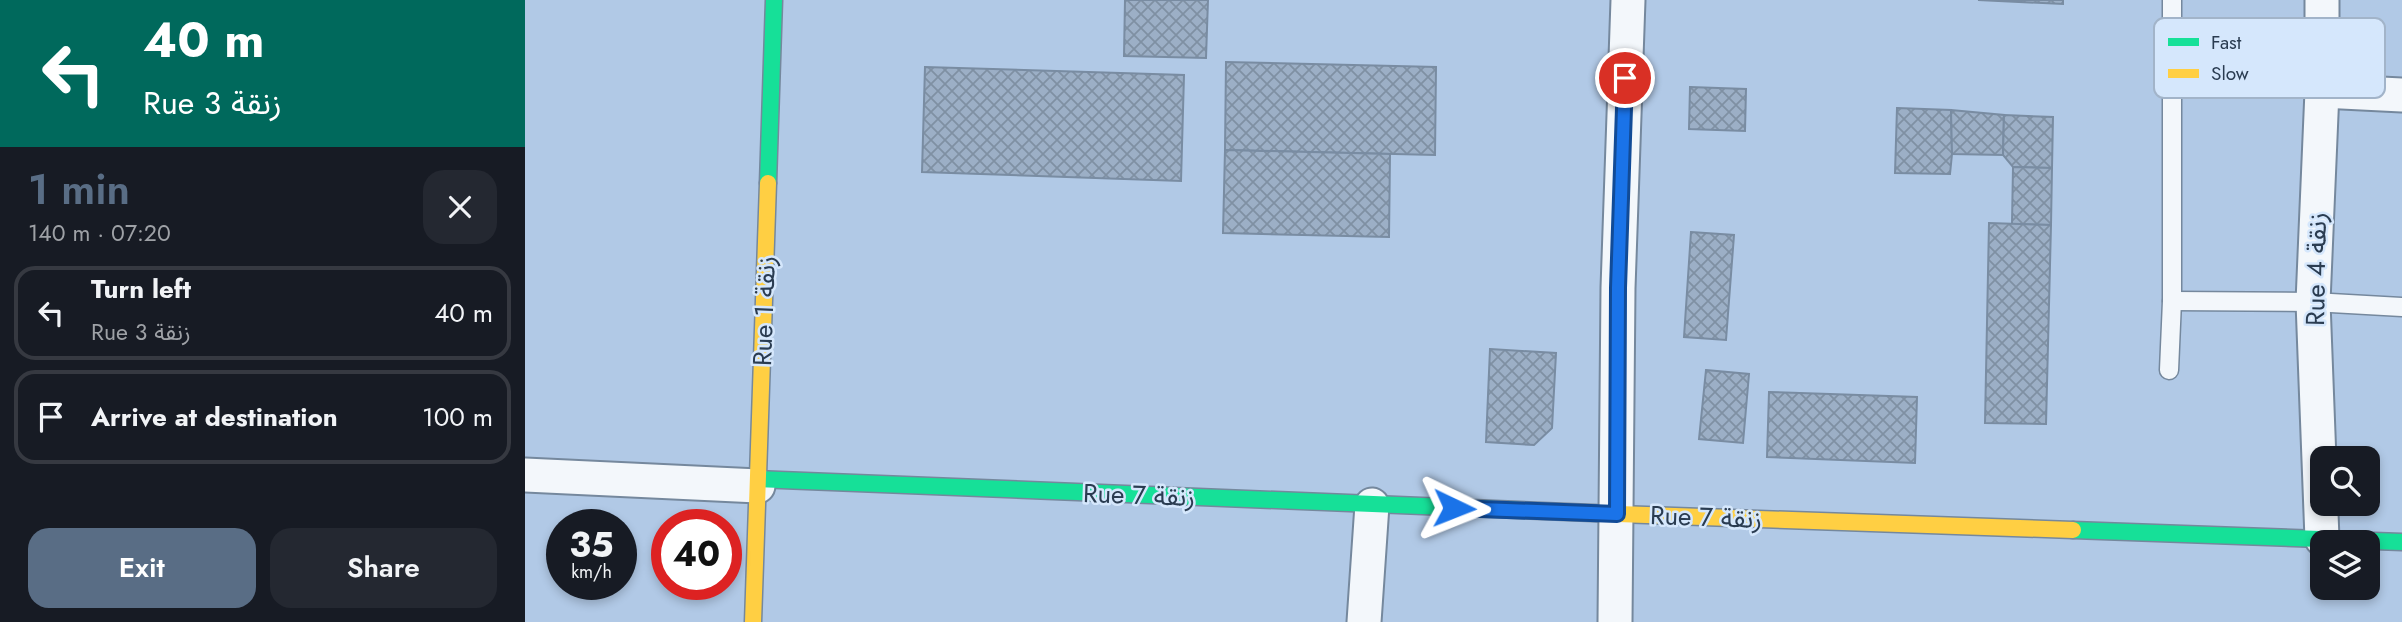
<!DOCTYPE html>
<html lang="en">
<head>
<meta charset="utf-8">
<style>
	body { margin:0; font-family:Jost,"Noto Sans Arabic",sans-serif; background:#242831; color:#f1f3f6; height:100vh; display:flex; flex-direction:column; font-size:26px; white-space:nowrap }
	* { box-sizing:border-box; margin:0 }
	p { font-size:23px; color:#9ea1a6 }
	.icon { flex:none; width:38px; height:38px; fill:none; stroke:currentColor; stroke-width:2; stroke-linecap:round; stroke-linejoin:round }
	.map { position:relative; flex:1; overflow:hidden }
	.sheet { display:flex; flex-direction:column; background:#171b24; width:525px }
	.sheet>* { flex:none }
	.banner { background:#00695c; color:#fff; overflow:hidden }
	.buttons { position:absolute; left:1785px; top:446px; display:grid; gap:14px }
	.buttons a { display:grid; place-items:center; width:70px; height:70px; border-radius:14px; background:#171b24; box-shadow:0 4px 10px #0003; font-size:35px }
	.speed { position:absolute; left:21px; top:509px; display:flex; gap:14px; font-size:35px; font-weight:700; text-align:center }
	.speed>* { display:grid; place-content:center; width:91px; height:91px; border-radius:50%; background:#171b24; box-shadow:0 4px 10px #0003; line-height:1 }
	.speed small { font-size:18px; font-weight:400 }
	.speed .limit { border:10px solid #d22; background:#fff; color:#111 }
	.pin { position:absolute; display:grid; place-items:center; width:60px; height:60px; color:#fff; margin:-30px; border:4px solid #fff; border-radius:50%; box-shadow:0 2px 7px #0007 }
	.me { position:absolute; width:77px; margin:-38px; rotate:92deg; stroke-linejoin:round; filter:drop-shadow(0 0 5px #0008) }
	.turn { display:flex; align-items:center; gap:24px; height:147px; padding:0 28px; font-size:32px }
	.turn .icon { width:91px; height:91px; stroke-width:2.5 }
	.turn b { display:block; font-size:49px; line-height:60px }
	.round { display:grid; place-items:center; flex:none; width:74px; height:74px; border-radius:21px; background:#242831 }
	.headline { display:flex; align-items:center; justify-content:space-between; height:119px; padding:0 28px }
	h1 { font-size:42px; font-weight:600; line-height:52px; color:#596d85 }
	.action { display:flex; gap:14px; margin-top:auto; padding:14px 28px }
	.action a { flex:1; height:80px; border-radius:21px; background:#596d85; color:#fff; font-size:28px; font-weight:600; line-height:80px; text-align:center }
	.action a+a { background:#242831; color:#f1f3f6 }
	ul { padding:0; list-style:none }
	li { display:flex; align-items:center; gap:21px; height:94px; margin:0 14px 10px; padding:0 14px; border:4px solid #363941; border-radius:21px }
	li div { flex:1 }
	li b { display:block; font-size:26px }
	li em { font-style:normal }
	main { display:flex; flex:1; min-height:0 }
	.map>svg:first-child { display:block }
</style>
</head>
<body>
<main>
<section class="sheet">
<div class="banner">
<div class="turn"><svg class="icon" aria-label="left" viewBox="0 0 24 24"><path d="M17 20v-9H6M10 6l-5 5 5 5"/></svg><div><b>40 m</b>Rue 3 زنقة</div></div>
</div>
<div class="headline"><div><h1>1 min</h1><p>140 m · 07:20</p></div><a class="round"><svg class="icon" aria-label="close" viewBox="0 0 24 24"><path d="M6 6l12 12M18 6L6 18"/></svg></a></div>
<ul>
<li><svg class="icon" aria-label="left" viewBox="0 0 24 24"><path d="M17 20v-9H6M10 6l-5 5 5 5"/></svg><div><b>Turn left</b><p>Rue 3 زنقة</p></div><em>40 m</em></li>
<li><svg class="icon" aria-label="arrive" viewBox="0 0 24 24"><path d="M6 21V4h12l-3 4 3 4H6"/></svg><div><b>Arrive at destination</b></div><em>100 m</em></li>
</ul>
<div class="action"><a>Exit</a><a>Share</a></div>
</section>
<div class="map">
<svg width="1877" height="622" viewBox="0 0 1877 622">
	<defs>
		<pattern id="building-cross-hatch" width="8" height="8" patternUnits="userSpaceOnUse" patternTransform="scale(1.75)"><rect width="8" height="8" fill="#9cafc6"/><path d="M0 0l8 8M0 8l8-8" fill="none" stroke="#7f90a3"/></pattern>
	</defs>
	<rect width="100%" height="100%" fill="#b1c9e6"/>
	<!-- building -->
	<g fill="url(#building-cross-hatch)" stroke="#798ca2" stroke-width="2">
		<path d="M 600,0 L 683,0 L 681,58 L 599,56 Z"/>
		<path d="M 1453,0 L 1538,0 L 1538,4 Z"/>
		<path d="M 701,62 L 911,67 L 910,155 L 700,150 Z"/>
		<path d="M 400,67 L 659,75 L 656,181 L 397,172 Z"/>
		<path d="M 1165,87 L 1221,89 L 1220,131 L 1164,129 Z"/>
		<path d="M 1372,108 L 1426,110 L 1427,154 L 1425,174 L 1370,173 Z"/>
		<path d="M 1426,110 L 1479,115 L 1478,155 L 1427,154 Z"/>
		<path d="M 1479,115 L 1528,117 L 1527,168 L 1488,167 L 1478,155 Z"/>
		<path d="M 700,150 L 865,154 L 864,237 L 698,233 Z"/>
		<path d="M 1488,167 L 1527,168 L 1526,225 L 1487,224 Z"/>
		<path d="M 1464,223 L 1526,225 L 1521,424 L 1460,423 Z"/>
		<path d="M 1166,232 L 1209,235 L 1201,340 L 1159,337 Z"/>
		<path d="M 965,349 L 1031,353 L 1027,428 L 1009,445 L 961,442 Z"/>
		<path d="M 1181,370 L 1224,374 L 1218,443 L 1174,439 Z"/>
		<path d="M 1244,392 L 1392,397 L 1390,463 L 1242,457 Z"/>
	</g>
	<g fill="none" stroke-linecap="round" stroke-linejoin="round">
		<!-- lane casing -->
		<g stroke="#75889d" stroke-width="21">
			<g id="lane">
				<path d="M 1647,301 L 1788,302 L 1877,307"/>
				<path d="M 1644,370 L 1647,301 L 1647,0"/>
			</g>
		</g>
		<!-- street casing -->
		<g stroke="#75889d" stroke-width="37">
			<g id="street">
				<path d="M 1797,0 L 1797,91 L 1788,302 L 1797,539"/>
				<path d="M 1797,91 L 1877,95"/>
				<path d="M 0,475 L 233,486"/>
				<path d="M 839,622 L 847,505"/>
				<path d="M 1090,622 L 1093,288 L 1103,0"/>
			</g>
		</g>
		<!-- fast casing -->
		<g stroke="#75889d" stroke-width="19">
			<g id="fast">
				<path d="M 243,183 L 249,0"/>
				<path d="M 233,479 L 1093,514"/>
				<path d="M 1548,530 L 1877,542"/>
			</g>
		</g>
		<!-- slow casing -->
		<g stroke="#75889d" stroke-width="19">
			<g id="slow">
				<path d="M 1093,514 L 1548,530"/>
				<path d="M 228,622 L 243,183"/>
			</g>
		</g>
		<!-- lane -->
		<use href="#lane" stroke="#f3f7fb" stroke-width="18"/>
		<!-- street -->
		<use href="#street" stroke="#f3f7fb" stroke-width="33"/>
		<!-- fast -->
		<use href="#fast" stroke="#16e098" stroke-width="16"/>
		<!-- slow -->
		<use href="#slow" stroke="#ffcf43" stroke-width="16"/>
	</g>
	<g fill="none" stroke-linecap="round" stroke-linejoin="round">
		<!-- route casing -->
		<g stroke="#114b97" stroke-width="18">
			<path id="route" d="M 929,508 L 1092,514 L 1093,288 L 1100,78"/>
		</g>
		<!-- route -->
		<use href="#route" stroke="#1a73e8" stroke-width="12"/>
	</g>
	<g text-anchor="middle" stroke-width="5" stroke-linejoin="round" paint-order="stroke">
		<!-- street labels -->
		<g font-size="26" fill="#2a3c51" stroke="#d5e7fc">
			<text transform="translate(1791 269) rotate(-89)" y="9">Rue 4 زنقة</text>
			<text transform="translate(239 311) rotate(-88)" y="9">Rue 1 زنقة</text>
			<text transform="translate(614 495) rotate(2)" y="9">Rue 7 زنقة</text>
			<text transform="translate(1181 517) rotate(2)" y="9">Rue 7 زنقة</text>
		</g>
	</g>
	<!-- legend -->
	<rect x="1629" y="18" width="231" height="80" rx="10" fill="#d5e7fc" stroke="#a2b4c9" stroke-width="2"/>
	<rect x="1643" y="38" width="31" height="8" fill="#16e098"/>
	<rect x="1643" y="69" width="31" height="9" fill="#ffcf43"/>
	<g font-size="19" fill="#2a3c51">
		<text x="1686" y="49">Fast</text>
		<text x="1686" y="80">Slow</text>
	</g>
</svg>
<div class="buttons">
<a><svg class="icon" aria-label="search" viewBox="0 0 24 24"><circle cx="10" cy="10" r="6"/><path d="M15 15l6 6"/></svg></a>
<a><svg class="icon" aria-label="layers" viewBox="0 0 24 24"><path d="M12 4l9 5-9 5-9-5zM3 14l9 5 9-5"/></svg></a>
</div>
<div class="speed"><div>35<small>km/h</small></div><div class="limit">40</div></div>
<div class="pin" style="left:1100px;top:78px;background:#d93025"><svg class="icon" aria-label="arrive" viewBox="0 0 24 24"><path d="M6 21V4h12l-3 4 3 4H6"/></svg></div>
<svg class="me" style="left:929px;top:508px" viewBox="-20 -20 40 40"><path d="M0-17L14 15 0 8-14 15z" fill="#1a73e8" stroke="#fff" stroke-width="4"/></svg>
</div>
</main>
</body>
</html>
